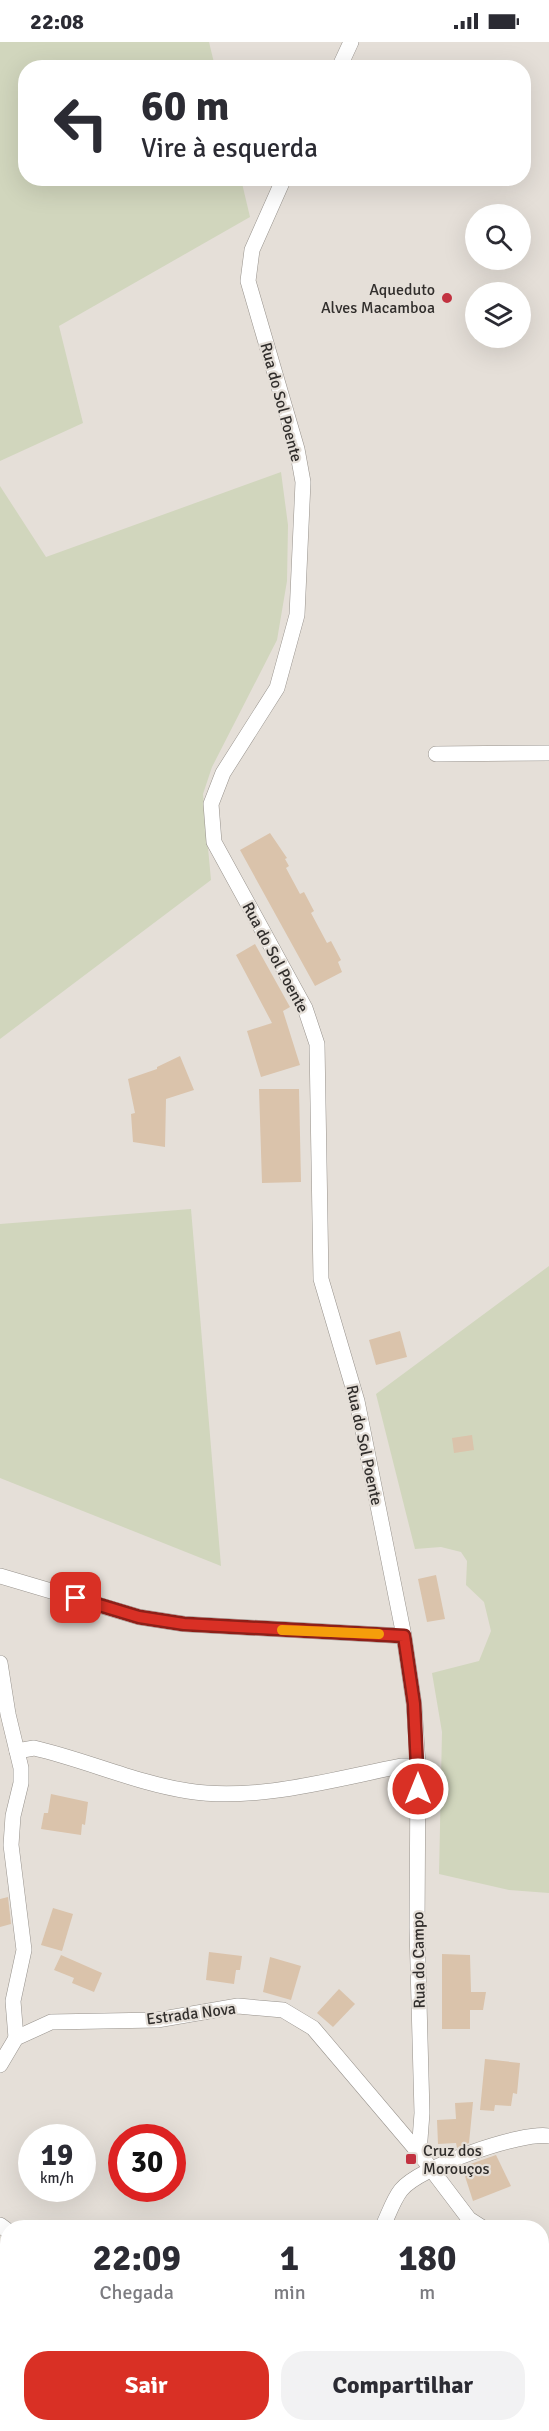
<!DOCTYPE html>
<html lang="pt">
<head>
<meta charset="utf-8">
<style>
	body { margin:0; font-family:Signika,sans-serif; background:#f2f2f3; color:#2b2b33; height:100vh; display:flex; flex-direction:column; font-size:22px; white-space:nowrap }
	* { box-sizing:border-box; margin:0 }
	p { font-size:20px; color:#7c7c81 }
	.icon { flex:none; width:33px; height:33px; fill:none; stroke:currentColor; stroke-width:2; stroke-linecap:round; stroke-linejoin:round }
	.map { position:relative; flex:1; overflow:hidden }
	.panel { position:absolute; left:0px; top:2178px; width:549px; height:212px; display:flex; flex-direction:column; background:#fff; border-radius:24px 24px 0 0; box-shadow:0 6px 24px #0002 }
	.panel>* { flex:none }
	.top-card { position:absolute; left:18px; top:18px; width:513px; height:126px; border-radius:24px; box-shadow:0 6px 24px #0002; background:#fff; color:#2b2b33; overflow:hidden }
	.buttons { position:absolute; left:465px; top:162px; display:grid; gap:12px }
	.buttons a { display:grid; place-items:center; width:66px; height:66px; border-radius:50%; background:#fff; box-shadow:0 6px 24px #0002; font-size:30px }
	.speed { position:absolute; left:18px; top:2082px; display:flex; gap:12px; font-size:30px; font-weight:700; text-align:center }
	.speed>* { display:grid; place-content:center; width:78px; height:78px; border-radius:50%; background:#fff; box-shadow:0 6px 24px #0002; line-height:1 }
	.speed small { font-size:15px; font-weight:400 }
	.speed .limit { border:9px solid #d22; background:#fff; color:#111 }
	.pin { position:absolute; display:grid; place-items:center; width:51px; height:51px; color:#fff; margin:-26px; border-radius:12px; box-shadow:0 3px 9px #0006 }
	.me { position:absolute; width:66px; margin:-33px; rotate:0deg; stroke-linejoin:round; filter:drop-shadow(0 0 4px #0008) }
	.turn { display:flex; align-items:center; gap:21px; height:126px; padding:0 24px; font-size:27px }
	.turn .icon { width:78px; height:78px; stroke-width:2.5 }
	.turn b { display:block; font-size:42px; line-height:51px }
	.eta { display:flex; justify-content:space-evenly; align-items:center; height:102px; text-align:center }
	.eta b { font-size:36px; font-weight:700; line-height:42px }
	.action { display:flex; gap:12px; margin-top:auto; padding:12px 24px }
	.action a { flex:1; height:69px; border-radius:24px; background:#d93025; color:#fff; font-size:24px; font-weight:700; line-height:69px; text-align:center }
	.action a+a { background:#f2f2f3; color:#2b2b33 }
	.status { display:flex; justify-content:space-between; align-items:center; height:42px; padding:0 30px; background:#fff; direction:ltr }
	.status svg { height:16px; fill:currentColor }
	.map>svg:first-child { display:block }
</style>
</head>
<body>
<div class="status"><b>22:08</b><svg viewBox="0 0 49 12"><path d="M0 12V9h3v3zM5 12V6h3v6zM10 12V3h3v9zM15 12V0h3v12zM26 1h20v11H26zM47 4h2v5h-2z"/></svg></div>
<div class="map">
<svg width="549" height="2389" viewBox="0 0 549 2389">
	<rect width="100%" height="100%" fill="#e5dfd8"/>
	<!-- built -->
	<path fill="#ddd3c7" d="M 7,2241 L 7,2335 L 0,2327 L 0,2251 Z"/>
	<!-- green -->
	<g fill="#d1d6bd">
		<path d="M 0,0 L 209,0 L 215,25 L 26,26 L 26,136 L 241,137 L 250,175 L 59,284 L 83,381 L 0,419 Z"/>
		<path d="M 281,430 L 288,483 L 287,539 L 277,598 L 212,725 L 203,752 L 211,838 L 0,997 L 0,444 L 46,515 Z"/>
		<path d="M 191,1167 L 221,1524 L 0,1436 L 0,1182 Z"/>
		<path d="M 549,1224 L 549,1851 L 509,1848 L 439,1832 L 442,1690 L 432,1631 L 479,1619 L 491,1589 L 484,1560 L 466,1543 L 467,1519 L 461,1510 L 441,1505 L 415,1507 L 376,1352 Z"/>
	</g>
	<!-- building -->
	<g fill="#dac3ab">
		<path d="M 270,791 L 287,816 L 285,817 L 289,824 L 286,826 L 300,852 L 304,850 L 314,869 L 311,871 L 327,901 L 331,899 L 341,918 L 338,920 L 342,930 L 315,944 L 240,808 Z"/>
		<path d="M 255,902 L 290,965 L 283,969 L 300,1023 L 261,1035 L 247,989 L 272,981 L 236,913 Z"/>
		<path d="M 180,1014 L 194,1048 L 166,1057 L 165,1105 L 133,1100 L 131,1072 L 135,1071 L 128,1037 L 157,1027 L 157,1025 Z"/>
		<path d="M 259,1047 L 299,1047 L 301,1140 L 262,1141 Z"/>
		<path d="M 400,1289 L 407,1315 L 376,1323 L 369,1298 Z"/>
		<path d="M 472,1393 L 474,1408 L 454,1411 L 452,1396 Z"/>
		<path d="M 436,1533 L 445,1577 L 427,1580 L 418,1537 Z"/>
		<path d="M 51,1752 L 88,1760 L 85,1783 L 82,1782 L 81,1793 L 41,1787 L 44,1771 L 48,1771 Z"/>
		<path d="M 8,1855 L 11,1882 L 0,1885 L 0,1857 Z"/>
		<path d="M 53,1866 L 73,1872 L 62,1909 L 41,1903 Z"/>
		<path d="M 209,1910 L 242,1914 L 240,1928 L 236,1928 L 234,1942 L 206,1938 Z"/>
		<path d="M 442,1912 L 470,1913 L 471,1950 L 486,1950 L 483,1968 L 470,1968 L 470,1987 L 442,1987 Z"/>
		<path d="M 61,1913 L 102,1931 L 94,1950 L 72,1941 L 74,1936 L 54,1928 Z"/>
		<path d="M 270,1915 L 301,1924 L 291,1958 L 263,1950 Z"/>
		<path d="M 339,1947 L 355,1962 L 333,1985 L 317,1971 Z"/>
		<path d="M 485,2017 L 520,2021 L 517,2052 L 513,2051 L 511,2064 L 495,2063 L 494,2069 L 480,2068 Z"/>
		<path d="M 473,2060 L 469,2101 L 457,2106 L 456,2101 L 438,2102 L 437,2078 L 456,2077 L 455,2061 Z"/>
		<path d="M 496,2113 L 511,2144 L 473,2159 L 462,2125 Z"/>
	</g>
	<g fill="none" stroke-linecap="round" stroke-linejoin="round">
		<!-- minor casing -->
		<g stroke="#97928c" stroke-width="16">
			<g id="minor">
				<path d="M 339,26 L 351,0"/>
				<path d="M 284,136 L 252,208 L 248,239 L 297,407 L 303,440 L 297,573 L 277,646 L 223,731 L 211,762 L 214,800 L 305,966 L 317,1002 L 321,1237 L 357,1359 L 404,1594 L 414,1662 L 418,1724 L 417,1886 L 422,2071 L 419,2111"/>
				<path d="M 436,712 L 549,711"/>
				<path d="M 0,1534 L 139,1575 L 184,1582 L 404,1594"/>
				<path d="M 0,1621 L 8,1672 L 21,1726 L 21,1741 L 13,1774 L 11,1803 L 24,1908 L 13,1959 L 16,1996"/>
				<path d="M 17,1709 L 34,1706 C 86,1718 136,1741 188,1749 C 256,1760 334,1737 401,1724 L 418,1724"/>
				<path d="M 0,2023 L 16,1996 L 51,1980 L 157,1978 L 238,1964 L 283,1968 L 313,1986 L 419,2111 L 469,2177 L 483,2186"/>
				<path d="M 0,2183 L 8,2189"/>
				<path d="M 382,2186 C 388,2174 393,2158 401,2148 C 419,2125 522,2089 549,2094"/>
				<path d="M 542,2219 L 549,2223"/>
				<path d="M 0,2345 L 8,2353"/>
				<path d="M 35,2382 L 42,2389"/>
				<path d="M 186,2382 L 189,2389"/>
				<path d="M 282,2382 L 282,2389"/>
				<path d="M 337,2382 L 341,2389"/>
				<path d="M 372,2389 L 376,2382"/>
			</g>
		</g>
		<!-- minor -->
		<use href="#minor" stroke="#fff" stroke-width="15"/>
	</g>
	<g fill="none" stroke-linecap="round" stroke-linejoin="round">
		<!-- route casing -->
		<g stroke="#8d1f18" stroke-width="15">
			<path id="route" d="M 76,1556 L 139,1575 L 184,1582 L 404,1594 L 414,1662 L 418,1747"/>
		</g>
		<!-- route -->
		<use href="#route" stroke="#d93025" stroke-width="10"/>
		<!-- slow -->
		<path stroke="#f59e0b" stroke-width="10" d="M 282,1588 L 379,1592"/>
	</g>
	<!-- markers -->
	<g fill="#c23240" stroke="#e5dfd8" stroke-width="2">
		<circle cx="447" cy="256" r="6"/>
		<rect x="405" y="2111" width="12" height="12" rx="3"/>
	</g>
	<g text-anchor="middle" stroke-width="4.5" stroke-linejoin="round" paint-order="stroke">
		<!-- poi labels -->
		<g font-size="16" fill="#312e2c" stroke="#e5dfd8" text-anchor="end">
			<text x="435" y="253">Aqueduto<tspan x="435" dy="18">Alves Macamboa</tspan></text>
			<text x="423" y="2114" text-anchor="start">Cruz dos<tspan x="423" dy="18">Morouços</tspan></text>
		</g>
		<!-- street labels -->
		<g font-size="16" fill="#312e2c" stroke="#e5dfd8">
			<text transform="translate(282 360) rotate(75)" y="6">Rua do Sol Poente</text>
			<text transform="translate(276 915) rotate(62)" y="6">Rua do Sol Poente</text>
			<text transform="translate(365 1403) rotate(78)" y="6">Rua do Sol Poente</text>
			<text transform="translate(418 1918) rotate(-91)" y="6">Rua do Campo</text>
			<text transform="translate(191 1971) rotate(-7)" y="6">Estrada Nova</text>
		</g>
	</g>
</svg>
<div class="buttons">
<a><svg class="icon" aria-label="search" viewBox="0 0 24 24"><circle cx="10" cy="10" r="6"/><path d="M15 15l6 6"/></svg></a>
<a><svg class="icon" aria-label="layers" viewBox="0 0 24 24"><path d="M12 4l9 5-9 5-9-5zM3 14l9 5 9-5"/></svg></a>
</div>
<div class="speed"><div>19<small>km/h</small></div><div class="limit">30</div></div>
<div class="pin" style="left:76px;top:1556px;background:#d93025"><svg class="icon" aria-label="arrive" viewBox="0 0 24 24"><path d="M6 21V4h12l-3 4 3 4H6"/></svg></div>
<svg class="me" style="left:418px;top:1747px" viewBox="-20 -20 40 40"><circle r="17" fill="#d93025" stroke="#fff" stroke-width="3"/><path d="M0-11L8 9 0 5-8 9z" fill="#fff"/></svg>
<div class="top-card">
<div class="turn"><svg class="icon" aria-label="left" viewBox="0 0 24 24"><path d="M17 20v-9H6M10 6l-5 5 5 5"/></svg><div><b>60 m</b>Vire à esquerda</div></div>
</div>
<section class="panel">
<div class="eta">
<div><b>22:09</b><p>Chegada</p></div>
<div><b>1</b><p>min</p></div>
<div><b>180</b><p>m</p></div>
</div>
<div class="action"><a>Sair</a><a>Compartilhar</a></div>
</section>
</div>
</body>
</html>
